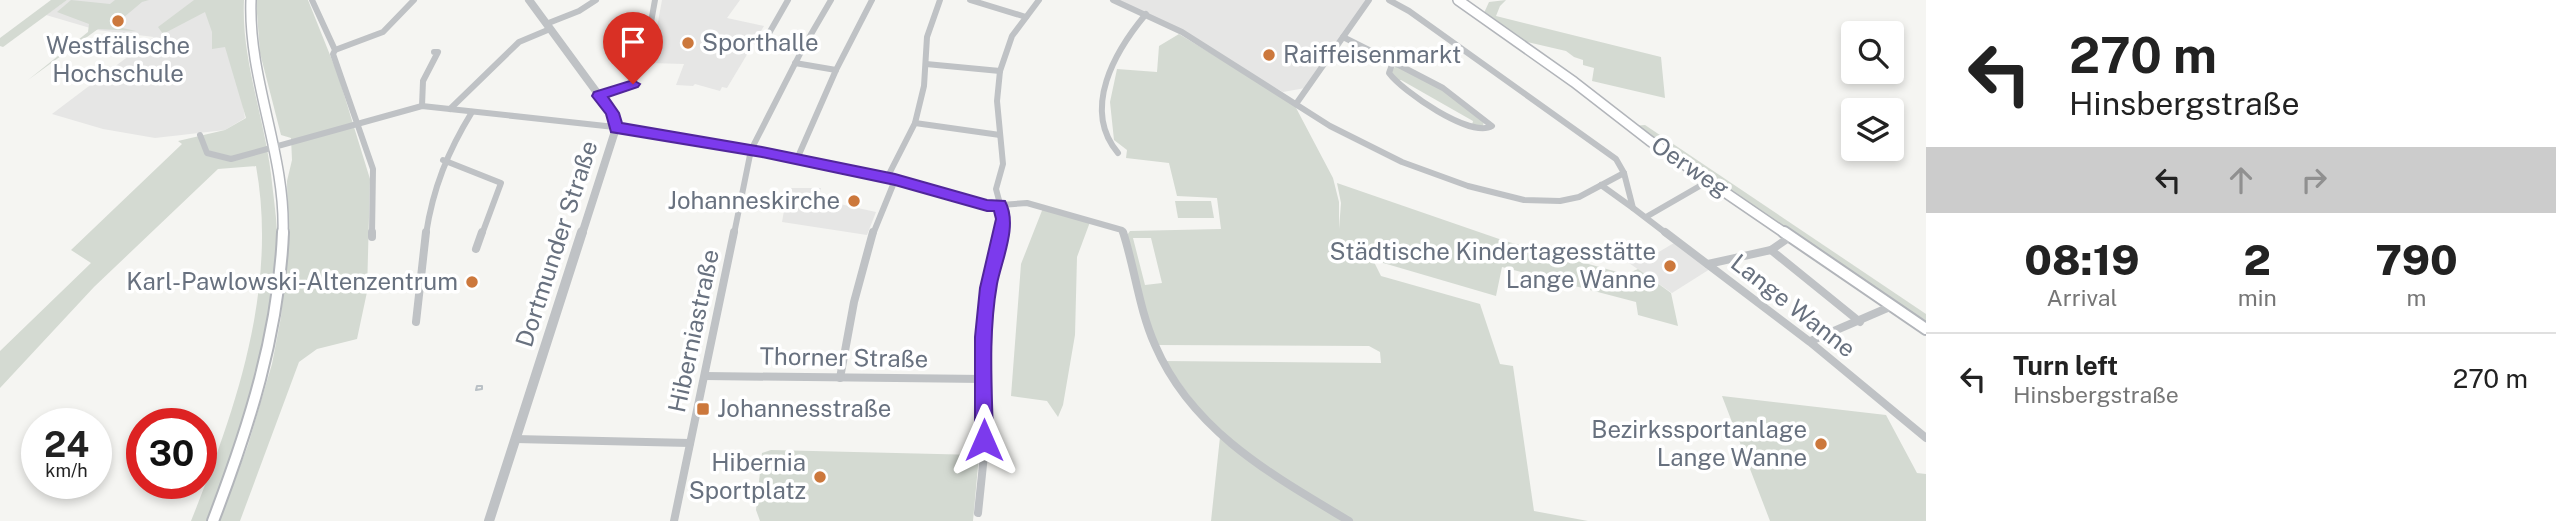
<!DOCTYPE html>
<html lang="en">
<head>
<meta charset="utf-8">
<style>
	body { margin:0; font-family:"Public Sans",sans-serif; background:#f6f6f6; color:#222; height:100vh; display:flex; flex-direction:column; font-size:26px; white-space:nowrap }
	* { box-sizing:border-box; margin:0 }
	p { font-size:23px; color:#767676 }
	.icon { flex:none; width:38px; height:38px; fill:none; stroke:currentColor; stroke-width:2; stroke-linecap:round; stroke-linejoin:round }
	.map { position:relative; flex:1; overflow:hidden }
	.sheet { display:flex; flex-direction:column; background:#fff; width:630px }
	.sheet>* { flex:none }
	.hud { background:#fff; color:#222; overflow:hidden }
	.fabs { position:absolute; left:1841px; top:21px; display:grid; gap:14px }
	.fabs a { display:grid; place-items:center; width:63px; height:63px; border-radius:7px; background:#fff; box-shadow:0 4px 10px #0003; font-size:35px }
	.speed { position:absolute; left:21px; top:408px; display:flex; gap:14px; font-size:35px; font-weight:700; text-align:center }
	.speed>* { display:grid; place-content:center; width:91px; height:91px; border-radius:50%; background:#fff; box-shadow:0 4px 10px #0003; line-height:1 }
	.speed small { font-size:18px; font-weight:400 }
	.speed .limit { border:10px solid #d22; background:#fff; color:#111 }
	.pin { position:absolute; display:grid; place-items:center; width:60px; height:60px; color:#fff; margin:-72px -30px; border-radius:50% 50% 50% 0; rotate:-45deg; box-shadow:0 0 7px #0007 }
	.pin .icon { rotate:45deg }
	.me { position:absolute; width:77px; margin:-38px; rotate:0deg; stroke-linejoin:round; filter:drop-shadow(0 0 5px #0008) }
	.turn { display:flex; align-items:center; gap:24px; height:147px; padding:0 28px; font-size:32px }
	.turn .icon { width:91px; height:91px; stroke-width:2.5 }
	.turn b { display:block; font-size:49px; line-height:60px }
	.lanes { display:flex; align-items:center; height:66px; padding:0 28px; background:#0003; justify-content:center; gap:35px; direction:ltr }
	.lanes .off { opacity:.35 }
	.eta { display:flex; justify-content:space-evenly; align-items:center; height:119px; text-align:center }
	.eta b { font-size:42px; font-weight:800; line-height:49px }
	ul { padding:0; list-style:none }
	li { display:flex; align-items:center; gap:21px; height:91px; padding:0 28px; border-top:2px solid #e0e0e0 }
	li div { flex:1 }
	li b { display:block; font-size:26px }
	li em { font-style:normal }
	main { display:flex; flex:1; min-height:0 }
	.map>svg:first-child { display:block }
</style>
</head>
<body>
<main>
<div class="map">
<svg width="1926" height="521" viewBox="0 0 1926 521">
	<rect width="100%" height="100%" fill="#f5f5f2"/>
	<!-- built -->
	<g fill="#e6e6e5">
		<path d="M 67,0 L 234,0 L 233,43 L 245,118 L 225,130 L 155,138 L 103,129 L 52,114 L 154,37 L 97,30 L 46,15 Z"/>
		<path d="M 662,0 L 740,0 L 727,18 L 764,26 L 727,88 L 722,87 L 720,91 L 695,84 L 693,86 L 676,85 L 684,64 L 650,63 L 660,28 L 657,27 Z"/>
		<path d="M 1120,0 L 1368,0 L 1305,88 L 1283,92 Z"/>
		<path d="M 788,188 L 821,188 L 817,199 L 876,212 L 867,235 L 782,222 Z"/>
		<path d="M 1674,243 L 1710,269 L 1672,293 L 1629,263 L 1652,249 L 1657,253 Z"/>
	</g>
	<!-- green -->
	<g fill="#d4dad2" fill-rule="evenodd">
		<path d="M 51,0 L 67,0 L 3,47 L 0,46 L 0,38 Z"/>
		<path d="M 71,0 L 110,4 L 115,0 L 149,0 L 142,2 L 117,23 L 120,23 L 118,27 L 136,31 L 98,29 L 28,80 L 88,32 L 89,24 L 57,12 Z"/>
		<path d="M 194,0 L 244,0 C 241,58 264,116 271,174 C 273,193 276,213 277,232 C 277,332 243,430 206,521 L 191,521 C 236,409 278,288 256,166 L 218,169 L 94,287 L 0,388 L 0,351 L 91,263 L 71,250 L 182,144 L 178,141 L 225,130 L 246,118 L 225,47 L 212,49 L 212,32 L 205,12 L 163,34 L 158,27 Z"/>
		<path d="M 256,0 L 308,0 L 338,75 L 370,179 L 367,292 L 357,339 L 317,349 L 299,362 L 240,521 L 219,521 L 248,445 L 272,364 L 281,317 L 288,241 L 287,181 L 292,160 L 291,138 L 281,135 L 260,53 Z"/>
		<path d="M 1506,0 L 1500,6 L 1496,16 L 1661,57 L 1665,98 L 1592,81 L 1594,68 L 1583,65 L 1583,60 L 1574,57 L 1566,51 L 1523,41 L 1484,13 L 1489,2 Z"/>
		<path d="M 1179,34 L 1294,104 L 1333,178 L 1339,202 L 1339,229 L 1341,203 L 1337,183 L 1505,241 L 1632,276 L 1631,272 L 1638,269 L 1671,293 L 1678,326 L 1638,315 L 1636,302 L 1502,267 L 1496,296 L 1373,260 L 1381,276 L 1480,304 L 1500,364 L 1513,366 L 1534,511 L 1588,521 L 1211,521 L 1220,437 L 1164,361 L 1381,363 L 1380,352 L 1369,346 L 1155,345 L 1125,238 L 1130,231 L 1221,229 L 1217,198 L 1177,196 L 1169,163 L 1126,158 L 1127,150 L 1114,140 L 1110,102 L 1117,69 L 1157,72 L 1159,46 ZM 1133,238 L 1151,238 L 1162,283 L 1145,285 Z"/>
		<path d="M 1396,65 L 1442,90 L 1484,121 L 1483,126 L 1472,125 L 1473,121 L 1401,80 L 1396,81 L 1391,73 Z"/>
		<path d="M 1645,125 L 1926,314 L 1926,327 L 1632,126 Z"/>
		<path d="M 1175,201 L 1211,201 L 1214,218 L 1178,218 Z"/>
		<path d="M 1043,208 L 1090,222 L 1077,257 L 1075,335 L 1063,405 L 1058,417 L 1047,401 L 1011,396 L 1021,264 Z"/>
		<path d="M 1722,396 L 1886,415 L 1917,473 L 1926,474 L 1926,521 L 1770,521 Z"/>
		<path d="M 771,450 L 979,455 L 973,521 L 760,521 L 756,510 L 762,453 Z"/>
	</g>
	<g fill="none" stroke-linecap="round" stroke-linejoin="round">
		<!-- stream -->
		<path stroke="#bac1c6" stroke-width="2" d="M 477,386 L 482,386 L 482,389 L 476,390 Z"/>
		<!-- secondary-far1 casing -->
		<g stroke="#b2b5ba" stroke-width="12">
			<g id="secondary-far1">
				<path d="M 251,0 C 248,80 286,154 283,234"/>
				<path d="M 1458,0 L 1574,82 L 1650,141 L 1786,234"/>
			</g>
		</g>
		<!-- secondary casing -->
		<g stroke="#b2b5ba" stroke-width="14">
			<g id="secondary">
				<path d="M 1784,232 L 1926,329"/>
				<path d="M 213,521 C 249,427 279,333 283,232"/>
			</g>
		</g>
		<!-- minor-far1 -->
		<g stroke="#bfc2c5" stroke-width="6">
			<path d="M 312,0 L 335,50 L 333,54 L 373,169 L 372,234"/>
			<path d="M 970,0 L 1026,17"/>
			<path d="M 1113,0 L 1182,32 L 1330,126 L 1402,162 L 1468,186 L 1524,200 L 1560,201 L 1579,197 L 1624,173"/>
			<path d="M 1389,0 L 1409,11 L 1616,159 L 1624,173 L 1633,208 L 1667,234"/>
			<path d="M 546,24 L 579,11 L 596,0"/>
			<path d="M 1343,37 L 1393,62"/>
			<path d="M 754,41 L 803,48"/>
			<path d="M 764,42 L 788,0"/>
			<path d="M 335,50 L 383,32 L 414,0"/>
			<path d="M 1393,62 L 1443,88 L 1492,126 C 1471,139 1402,91 1389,73 Z"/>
			<path d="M 795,63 L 836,70"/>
			<path d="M 926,64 L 1000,71"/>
			<path d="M 599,96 L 633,84 L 648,39 L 655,0"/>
			<path d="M 1296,104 L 1369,0"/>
			<path d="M 422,106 L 423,81 L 438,52 L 434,52"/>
			<path d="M 450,109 L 519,42 L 550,29"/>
			<path d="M 915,123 L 1000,135"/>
			<path d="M 200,135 L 207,153 L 231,159 L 422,106 L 633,129 L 895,180 L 987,206 L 1027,203 L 1122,230 L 1123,234"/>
			<path d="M 1118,153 C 1081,109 1115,51 1146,14"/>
			<path d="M 797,159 L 836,70 L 872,0"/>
			<path d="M 443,160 L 501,183 L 482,234"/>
			<path d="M 887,178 L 915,123 L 924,86 L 927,37 L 940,0"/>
			<path d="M 1601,185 L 1633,208"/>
			<path d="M 1646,217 L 1705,183"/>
			<path d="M 426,234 C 433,188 448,151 472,112"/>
			<path d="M 734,234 L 751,150 L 803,48 L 831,0"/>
			<path d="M 873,234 L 895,180"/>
			<path d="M 1001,234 L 1004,219 L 996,189 L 1003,164 L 997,101 L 1000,71 L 1012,36 L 1039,0"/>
		</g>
		<!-- minor -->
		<g stroke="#bfc2c5" stroke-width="8">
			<path d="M 1123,232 C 1135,269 1139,309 1155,345 C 1192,431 1272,475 1349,521"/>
			<path d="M 1665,232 L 1810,342 L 1926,438"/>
			<path d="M 372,237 L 372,232"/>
			<path d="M 476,249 L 482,232"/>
			<path d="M 1771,250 L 1860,322"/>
			<path d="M 1708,264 L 1771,250 L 1787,239"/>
			<path d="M 416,322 L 426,232"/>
			<path d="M 1813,340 L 1892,306"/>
			<path d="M 705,376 L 984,379"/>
			<path d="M 840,378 L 854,302 L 873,232"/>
			<path d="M 515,439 L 690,443"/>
			<path d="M 978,513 L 984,455 L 983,337 L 989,287 L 1001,232"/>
			<path d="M 674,521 L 734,232"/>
		</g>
		<!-- tertiary-far1 -->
		<path stroke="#bfc2c5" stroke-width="8" d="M 529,0 L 612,113 L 616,128 L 582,234"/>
		<!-- tertiary -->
		<path stroke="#bfc2c5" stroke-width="10" d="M 489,521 L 582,232"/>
		<!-- secondary-far1 -->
		<use href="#secondary-far1" stroke="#fff" stroke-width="9"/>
		<!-- secondary -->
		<use href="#secondary" stroke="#fff" stroke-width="10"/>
	</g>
	<!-- route -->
	<path fill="#7c3aed" stroke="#51269a" stroke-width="2" d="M 633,80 L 640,84 L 638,87 L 608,97 L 619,113 L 622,123 L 762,147 L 895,174 L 987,200 L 1005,201 C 1018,225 1002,259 997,284 C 988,335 992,388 993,440 L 990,445 L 984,448 L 978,445 L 975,440 L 975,337 L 980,288 L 996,219 L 994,211 L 987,211 L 895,185 L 762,157 L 611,132 L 606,114 L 592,96 L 594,92 Z"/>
	<!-- markers -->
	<g fill="#cc783c" stroke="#fff" stroke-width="2.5">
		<circle cx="118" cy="21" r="7"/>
		<circle cx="688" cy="43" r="7"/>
		<circle cx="1269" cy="55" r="7"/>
		<circle cx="854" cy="201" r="7"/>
		<circle cx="1670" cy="266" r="7"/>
		<circle cx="472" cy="282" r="7"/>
		<rect x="696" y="402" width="14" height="14" rx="3.5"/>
		<circle cx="1821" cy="444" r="7"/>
		<circle cx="820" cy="477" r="7"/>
	</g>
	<g text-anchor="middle" stroke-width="7" stroke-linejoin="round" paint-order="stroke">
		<!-- poi labels -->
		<g font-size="24" fill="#68717f" stroke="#fff" text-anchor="end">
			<text x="702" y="51" text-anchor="start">Sporthalle</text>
			<text x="118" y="54" text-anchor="middle">Westfälische<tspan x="118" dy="28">Hochschule</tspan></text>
			<text x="1283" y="63" text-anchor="start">Raiffeisenmarkt</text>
			<text x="840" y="209">Johanneskirche</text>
			<text x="1656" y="260">Städtische Kindertagesstätte<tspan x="1656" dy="28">Lange Wanne</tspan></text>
			<text x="458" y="290">Karl-Pawlowski-Altenzentrum</text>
			<text x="717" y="417" text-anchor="start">Johannesstraße</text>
			<text x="1807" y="438">Bezirkssportanlage<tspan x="1807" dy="28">Lange Wanne</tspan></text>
			<text x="806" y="471">Hibernia<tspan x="806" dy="28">Sportplatz</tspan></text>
		</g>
		<!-- street labels -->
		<g font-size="24" fill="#68717f" stroke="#fff">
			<text transform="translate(1690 167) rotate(34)" y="8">Oerweg</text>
			<text transform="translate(557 244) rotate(-72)" y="8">Dortmunder Straße</text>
			<text transform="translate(1793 306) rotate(38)" y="8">Lange Wanne</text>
			<text transform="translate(694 331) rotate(-78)" y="8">Hiberniastraße</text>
			<text transform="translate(844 358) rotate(1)" y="8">Thorner Straße</text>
		</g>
	</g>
</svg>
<div class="fabs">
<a><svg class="icon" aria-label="search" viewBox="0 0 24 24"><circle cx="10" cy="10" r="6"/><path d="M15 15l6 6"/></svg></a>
<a><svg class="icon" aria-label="layers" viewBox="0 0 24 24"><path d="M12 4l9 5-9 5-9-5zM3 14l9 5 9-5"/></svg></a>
</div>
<div class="speed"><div>24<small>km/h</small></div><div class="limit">30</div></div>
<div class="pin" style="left:633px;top:84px;background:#d93025"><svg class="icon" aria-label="arrive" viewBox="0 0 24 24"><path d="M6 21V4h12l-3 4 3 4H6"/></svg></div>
<svg class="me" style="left:984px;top:440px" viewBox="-20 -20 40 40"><path d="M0-17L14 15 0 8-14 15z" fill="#7c3aed" stroke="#fff" stroke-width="4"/></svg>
</div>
<section class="sheet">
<div class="hud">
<div class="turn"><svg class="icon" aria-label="left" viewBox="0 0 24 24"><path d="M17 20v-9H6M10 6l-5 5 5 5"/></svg><div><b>270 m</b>Hinsbergstraße</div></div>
<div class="lanes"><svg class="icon" aria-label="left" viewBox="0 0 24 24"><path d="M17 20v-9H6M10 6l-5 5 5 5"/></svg><svg class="icon off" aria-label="ahead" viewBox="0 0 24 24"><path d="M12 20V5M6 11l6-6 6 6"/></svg><svg class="icon off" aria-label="right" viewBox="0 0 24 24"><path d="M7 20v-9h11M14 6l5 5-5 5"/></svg></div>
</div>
<div class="eta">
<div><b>08:19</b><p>Arrival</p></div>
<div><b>2</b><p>min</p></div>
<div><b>790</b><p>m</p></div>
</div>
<ul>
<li><svg class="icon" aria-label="left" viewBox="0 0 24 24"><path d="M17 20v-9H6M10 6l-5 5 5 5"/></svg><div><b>Turn left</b><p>Hinsbergstraße</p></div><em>270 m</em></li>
</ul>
</section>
</main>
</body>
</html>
